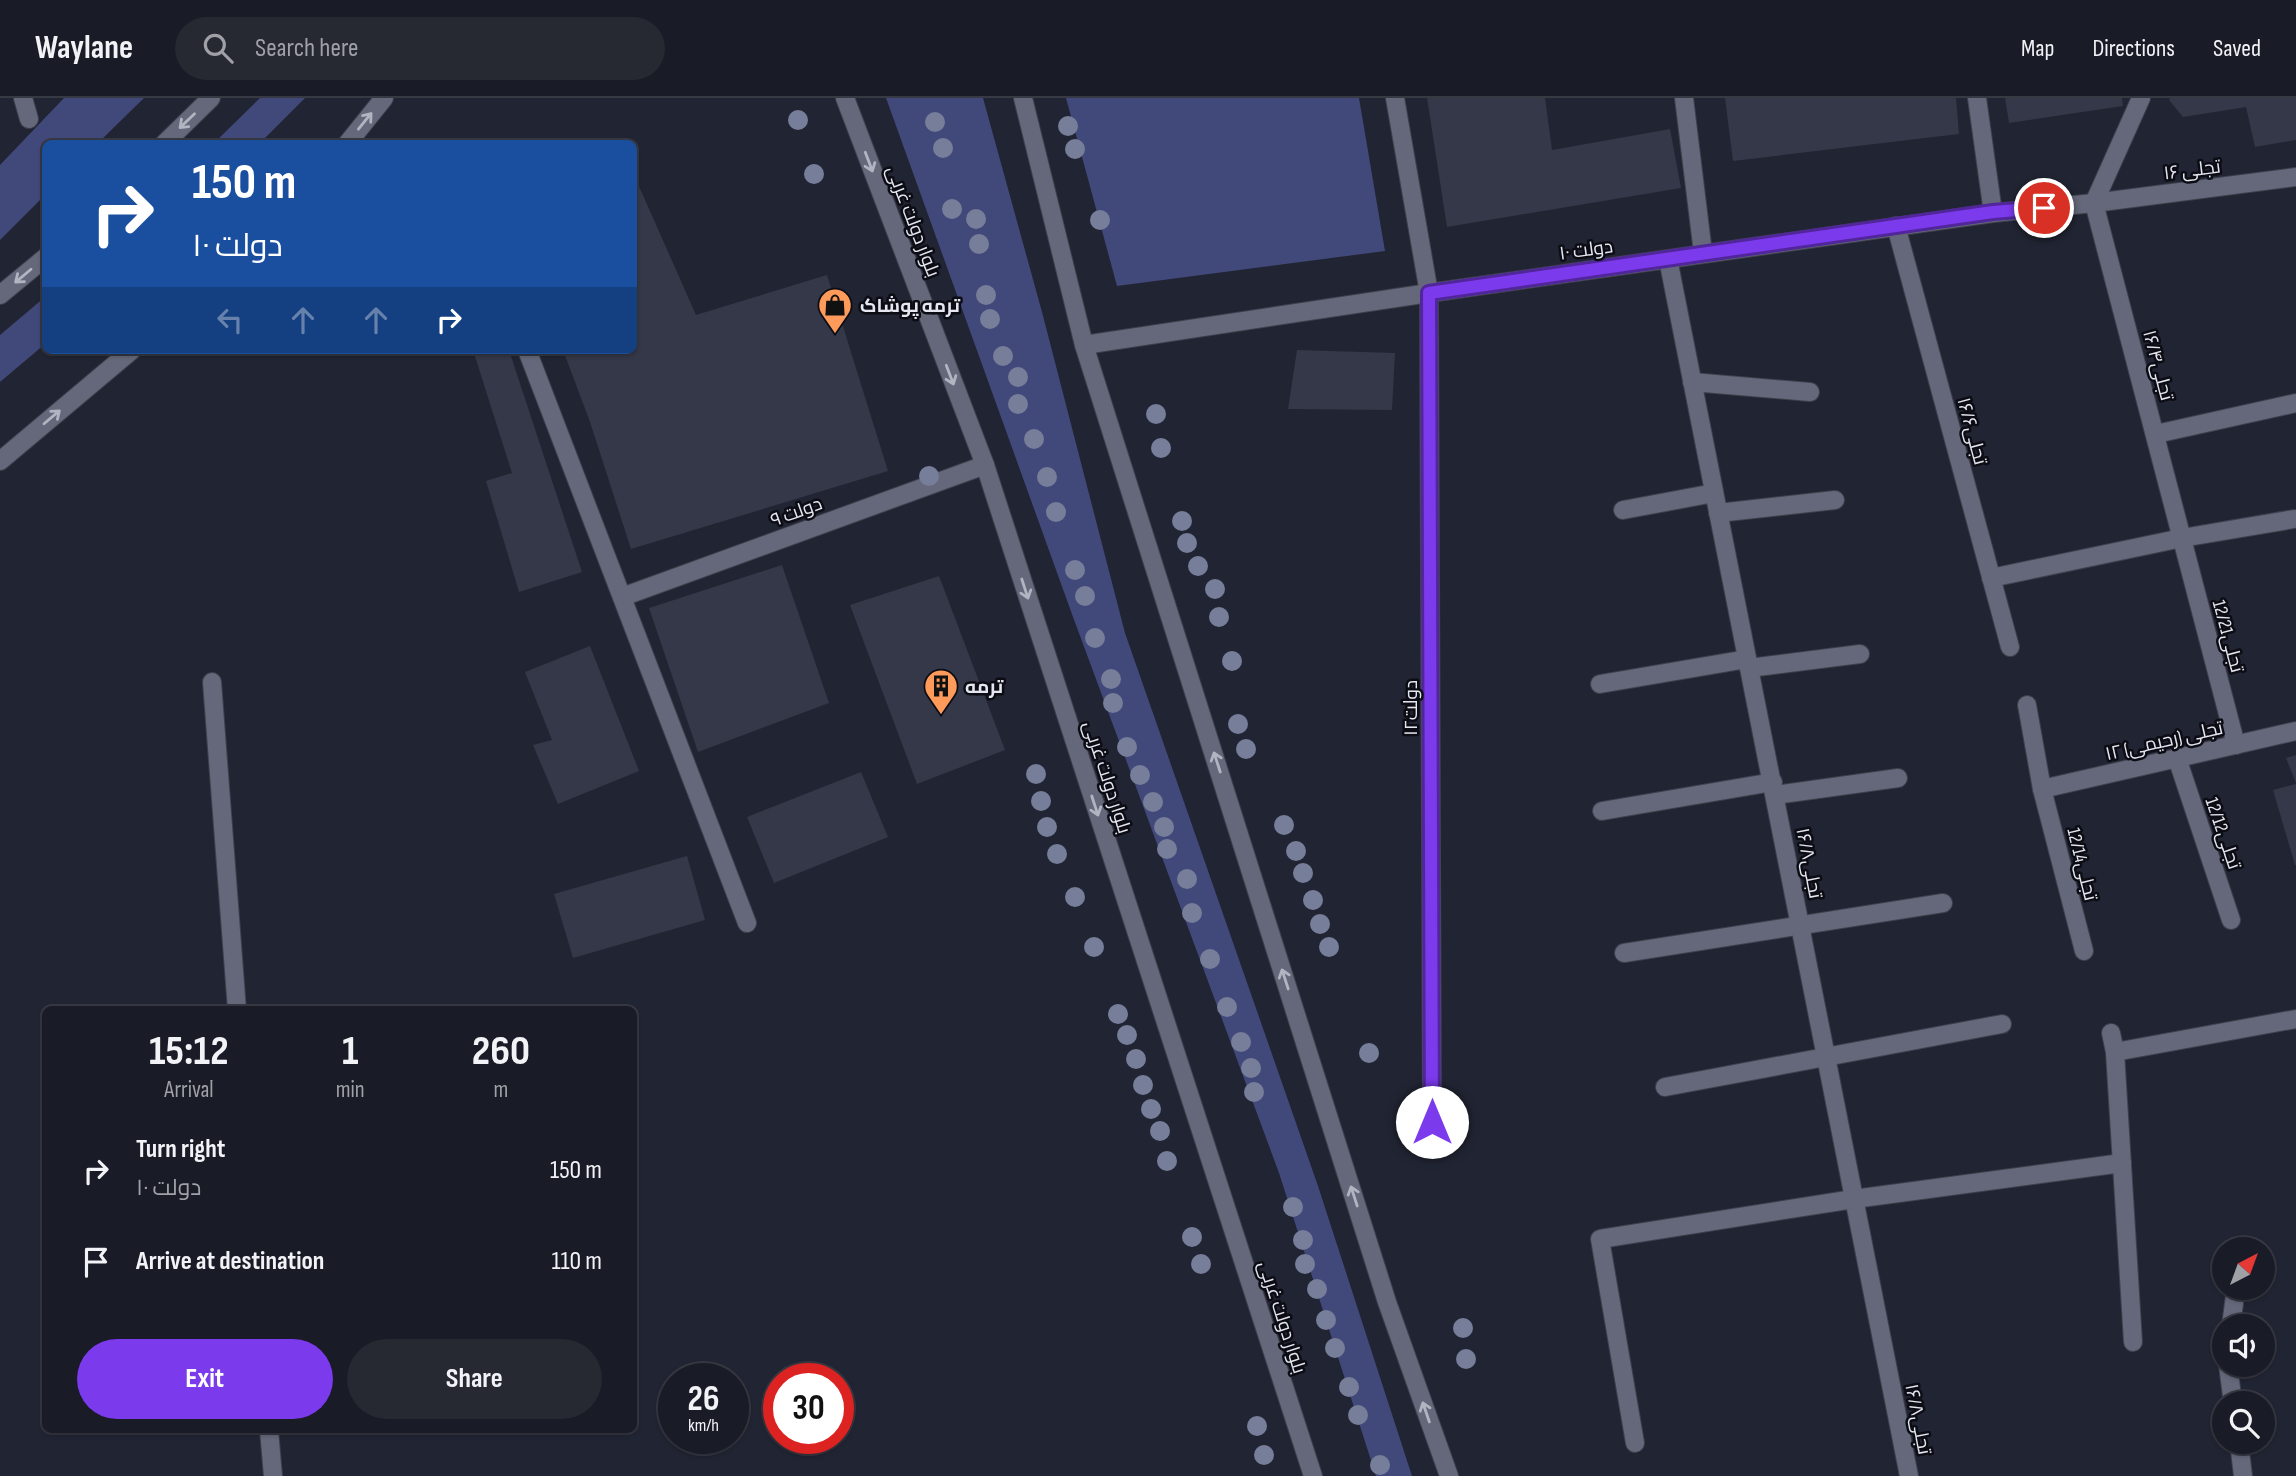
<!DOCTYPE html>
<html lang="en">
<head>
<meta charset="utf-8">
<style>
	body { margin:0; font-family:"Sofia Sans Condensed",Cairo,sans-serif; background:#262832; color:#f1f3f6; height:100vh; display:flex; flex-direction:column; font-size:26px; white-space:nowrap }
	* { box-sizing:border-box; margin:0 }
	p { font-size:23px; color:#9fa1a7 }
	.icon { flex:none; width:38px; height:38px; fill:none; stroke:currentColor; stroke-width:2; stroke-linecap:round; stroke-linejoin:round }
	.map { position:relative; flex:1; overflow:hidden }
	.details { position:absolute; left:42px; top:908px; width:595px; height:427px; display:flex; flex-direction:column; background:#191b26; border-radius:10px; box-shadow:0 2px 5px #0004,0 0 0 2px #373943 }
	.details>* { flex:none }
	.guide { position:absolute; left:42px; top:42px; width:595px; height:214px; border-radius:10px; box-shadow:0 2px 5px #0004,0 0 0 2px #373943; background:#1a4fa0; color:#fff; overflow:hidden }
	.needle { width:46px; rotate:41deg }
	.tools { position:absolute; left:2212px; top:1139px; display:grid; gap:14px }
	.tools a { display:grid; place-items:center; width:63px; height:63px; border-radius:50%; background:#191b26; box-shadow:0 2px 5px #0004,0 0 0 2px #373943; font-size:35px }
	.speed { position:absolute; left:658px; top:1265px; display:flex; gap:14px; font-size:35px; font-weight:700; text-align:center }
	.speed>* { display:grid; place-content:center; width:91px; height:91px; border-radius:50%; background:#191b26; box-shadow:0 2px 5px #0004,0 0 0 2px #373943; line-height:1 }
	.speed small { font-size:18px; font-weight:400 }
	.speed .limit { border:10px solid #d22; background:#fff; color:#111 }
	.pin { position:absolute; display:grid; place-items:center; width:60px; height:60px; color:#fff; margin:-30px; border:4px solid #fff; border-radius:50%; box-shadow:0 2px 7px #0007 }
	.me { position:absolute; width:77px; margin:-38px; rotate:0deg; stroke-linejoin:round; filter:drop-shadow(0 0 5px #0008) }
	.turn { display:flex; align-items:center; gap:24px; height:147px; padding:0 35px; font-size:32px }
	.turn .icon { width:91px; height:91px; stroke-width:2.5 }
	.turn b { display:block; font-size:49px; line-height:60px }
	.lanes { display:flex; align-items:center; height:66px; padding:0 35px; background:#0003; justify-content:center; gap:35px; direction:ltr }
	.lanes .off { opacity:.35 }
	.eta { display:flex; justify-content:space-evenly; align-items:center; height:119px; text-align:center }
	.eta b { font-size:42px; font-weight:700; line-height:49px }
	.button { display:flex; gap:14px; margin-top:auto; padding:14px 35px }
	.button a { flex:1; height:80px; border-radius:42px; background:#7c3aed; color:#fff; font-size:28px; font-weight:700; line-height:80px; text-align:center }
	.button a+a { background:#262832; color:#f1f3f6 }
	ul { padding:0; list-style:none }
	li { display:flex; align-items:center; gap:21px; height:91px; padding:0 35px }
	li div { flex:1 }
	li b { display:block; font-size:26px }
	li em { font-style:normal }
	header { display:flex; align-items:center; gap:42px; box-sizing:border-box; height:98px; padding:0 35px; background:#191b26; border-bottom:2px solid #373943 }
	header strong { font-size:33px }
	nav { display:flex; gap:38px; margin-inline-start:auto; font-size:24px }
	.search { width:490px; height:63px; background:#262832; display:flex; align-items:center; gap:18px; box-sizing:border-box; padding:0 24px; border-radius:38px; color:#9fa1a7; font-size:26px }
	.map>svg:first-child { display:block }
</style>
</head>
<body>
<header>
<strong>Waylane</strong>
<div class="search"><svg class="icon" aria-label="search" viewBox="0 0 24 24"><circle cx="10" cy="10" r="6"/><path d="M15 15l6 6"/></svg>Search here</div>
<nav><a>Map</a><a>Directions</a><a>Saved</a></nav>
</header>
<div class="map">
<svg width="2296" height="1378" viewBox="0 0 2296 1378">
	<rect width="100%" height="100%" fill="#212432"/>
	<!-- green -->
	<g fill="#41487a">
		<path d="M 64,0 L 144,0 L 98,45 L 46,46 L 45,97 L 0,142 L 0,67 Z"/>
		<path d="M 260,0 L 305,0 L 260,45 L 214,45 Z"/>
		<path d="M 886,0 L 983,0 L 1042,214 L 1125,535 L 1318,1088 L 1412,1378 L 1376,1378 L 1279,1075 L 1073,519 Z"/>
		<path d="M 1066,0 L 1359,0 L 1385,153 L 1117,188 Z"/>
		<path d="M 45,199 L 45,246 L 0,284 L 0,237 Z"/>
	</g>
	<!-- building -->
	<g fill="#353848">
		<path d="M 1427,0 L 1545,0 L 1552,52 L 1670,31 L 1681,90 L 1447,129 Z"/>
		<path d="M 1725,0 L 1956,0 L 1959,36 L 1733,63 Z"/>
		<path d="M 2005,0 L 2122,0 L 2123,8 L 2009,25 Z"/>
		<path d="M 2170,0 L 2296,0 L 2296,42 L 2255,49 L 2246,9 L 2183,19 L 2169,2 Z"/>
		<path d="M 634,77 L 696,217 L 827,177 L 888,373 L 631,451 L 590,324 L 563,252 L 634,252 Z"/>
		<path d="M 473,252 L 509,252 L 582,474 L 519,494 L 486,383 L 512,375 Z"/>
		<path d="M 1297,252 L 1395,255 L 1392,312 L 1288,311 Z"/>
		<path d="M 782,467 L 829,605 L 698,654 L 649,510 Z"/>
		<path d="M 939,478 L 1005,652 L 917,686 L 850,507 Z"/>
		<path d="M 590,548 L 639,673 L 558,706 L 533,647 L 552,642 L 525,574 Z"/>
		<path d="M 2296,657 L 2296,685 L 2286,660 Z"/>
		<path d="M 861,674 L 888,739 L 774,785 L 747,719 Z"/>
		<path d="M 2296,686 L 2296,767 L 2295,767 L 2273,692 Z"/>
		<path d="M 687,758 L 705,822 L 573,860 L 554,796 Z"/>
	</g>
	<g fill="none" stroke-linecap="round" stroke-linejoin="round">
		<!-- lane casing -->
		<g stroke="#3e414d" stroke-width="20">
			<g id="lane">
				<path d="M 1896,128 L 2010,549"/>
				<path d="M 1692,284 L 1810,294"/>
				<path d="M 1623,412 L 1714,395"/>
				<path d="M 1718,415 L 1835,402"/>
				<path d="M 1991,480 L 2182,440"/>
				<path d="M 1749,570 L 1860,556"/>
				<path d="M 1600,586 L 1747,561"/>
				<path d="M 2027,607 L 2042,691 L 2084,853"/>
				<path d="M 1775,697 L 1898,680"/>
				<path d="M 1602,713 L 1773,684"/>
				<path d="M 1624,855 L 1943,805"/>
				<path d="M 1665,989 L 2002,926"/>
			</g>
		</g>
		<!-- street casing -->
		<g stroke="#3e414d" stroke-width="20">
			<g id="street">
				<path d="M 23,0 L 29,21"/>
				<path d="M 1395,0 L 1429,195 L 1432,1024"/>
				<path d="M 1684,0 L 1703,155"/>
				<path d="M 1977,0 L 1993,115"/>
				<path d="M 2094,105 L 2236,647"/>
				<path d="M 2094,105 L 2141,0"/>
				<path d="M 1668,161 L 1909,1378"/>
				<path d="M 1084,247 L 1429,195 L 1993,115 L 2094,105 L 2296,79"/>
				<path d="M 527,252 L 747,825"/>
				<path d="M 2156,336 L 2296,305"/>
				<path d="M 2182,440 L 2294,421"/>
				<path d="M 622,499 L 985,367"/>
				<path d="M 212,584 L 237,912"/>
				<path d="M 2177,660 L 2231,822"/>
				<path d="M 2042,691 L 2296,633"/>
				<path d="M 2111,935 L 2115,954 L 2133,1244"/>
				<path d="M 2115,954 L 2296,921"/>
				<path d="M 2242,1152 L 2242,1151"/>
				<path d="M 2231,1228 L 2236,1190"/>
				<path d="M 2228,1267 L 2233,1306"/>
				<path d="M 269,1332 L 273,1378"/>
				<path d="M 2239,1344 L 2243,1378"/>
				<path d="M 1635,1345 L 1600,1141 L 1854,1101 L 2122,1065"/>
			</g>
		</g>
		<!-- secondary casing -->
		<g stroke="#3e414d" stroke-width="20">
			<g id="secondary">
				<path d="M 845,0 L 985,367 L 1313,1378"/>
				<path d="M 1023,0 L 1084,247 L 1387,1204 L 1449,1378"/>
				<path d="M 164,46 L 211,0"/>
				<path d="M 347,46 L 384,0"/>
				<path d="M 0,197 L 46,159"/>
				<path d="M 0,363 L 132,252"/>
			</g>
		</g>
		<!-- lane -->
		<use href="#lane" stroke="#64687a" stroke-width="18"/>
		<!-- street -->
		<use href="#street" stroke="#64687a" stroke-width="18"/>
		<!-- secondary -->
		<use href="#secondary" stroke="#64687a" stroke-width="18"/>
	</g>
	<!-- trees -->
	<g fill="#777e9a">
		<circle cx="798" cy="22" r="10"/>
		<circle cx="935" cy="24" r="10"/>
		<circle cx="1068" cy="28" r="10"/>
		<circle cx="943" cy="50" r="10"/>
		<circle cx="1075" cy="51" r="10"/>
		<circle cx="814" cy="76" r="10"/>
		<circle cx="952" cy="111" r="10"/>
		<circle cx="976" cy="121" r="10"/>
		<circle cx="1100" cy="122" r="10"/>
		<circle cx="979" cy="146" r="10"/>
		<circle cx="986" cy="197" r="10"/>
		<circle cx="990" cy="221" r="10"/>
		<circle cx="1003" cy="258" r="10"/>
		<circle cx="1018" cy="279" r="10"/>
		<circle cx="1018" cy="306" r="10"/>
		<circle cx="1156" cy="316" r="10"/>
		<circle cx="1034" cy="341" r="10"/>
		<circle cx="1161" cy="350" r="10"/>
		<circle cx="929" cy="378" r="10"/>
		<circle cx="1047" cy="379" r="10"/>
		<circle cx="1056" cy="414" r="10"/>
		<circle cx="1182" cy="423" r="10"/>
		<circle cx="1187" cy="445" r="10"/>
		<circle cx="1198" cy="468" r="10"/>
		<circle cx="1075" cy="472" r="10"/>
		<circle cx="1215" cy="491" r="10"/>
		<circle cx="1085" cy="498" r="10"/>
		<circle cx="1219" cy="519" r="10"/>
		<circle cx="1095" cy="540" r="10"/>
		<circle cx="1232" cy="563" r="10"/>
		<circle cx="1111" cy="581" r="10"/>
		<circle cx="1113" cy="605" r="10"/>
		<circle cx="1238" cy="626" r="10"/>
		<circle cx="1127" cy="649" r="10"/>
		<circle cx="1246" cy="651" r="10"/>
		<circle cx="1036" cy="676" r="10"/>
		<circle cx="1140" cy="677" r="10"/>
		<circle cx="1041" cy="703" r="10"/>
		<circle cx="1153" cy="704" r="10"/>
		<circle cx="1284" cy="727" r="10"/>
		<circle cx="1047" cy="729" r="10"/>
		<circle cx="1164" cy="729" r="10"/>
		<circle cx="1167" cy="751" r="10"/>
		<circle cx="1296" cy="753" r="10"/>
		<circle cx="1057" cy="756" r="10"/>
		<circle cx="1303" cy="775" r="10"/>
		<circle cx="1187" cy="781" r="10"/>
		<circle cx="1075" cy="799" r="10"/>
		<circle cx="1313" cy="802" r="10"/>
		<circle cx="1192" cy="815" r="10"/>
		<circle cx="1320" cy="826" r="10"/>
		<circle cx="1094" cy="849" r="10"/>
		<circle cx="1329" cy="849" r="10"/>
		<circle cx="1210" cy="861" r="10"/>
		<circle cx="1227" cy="909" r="10"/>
		<circle cx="1118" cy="916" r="10"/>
		<circle cx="1127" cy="937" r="10"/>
		<circle cx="1241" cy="944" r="10"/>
		<circle cx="1369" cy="955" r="10"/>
		<circle cx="1136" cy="961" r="10"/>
		<circle cx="1251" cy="970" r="10"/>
		<circle cx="1143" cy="987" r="10"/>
		<circle cx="1254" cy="994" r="10"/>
		<circle cx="1151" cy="1011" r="10"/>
		<circle cx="1160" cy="1033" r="10"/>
		<circle cx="1167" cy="1063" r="10"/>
		<circle cx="1293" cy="1109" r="10"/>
		<circle cx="1192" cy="1139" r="10"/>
		<circle cx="1303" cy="1142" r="10"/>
		<circle cx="1201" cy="1166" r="10"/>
		<circle cx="1305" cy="1166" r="10"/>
		<circle cx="1317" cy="1191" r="10"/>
		<circle cx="1326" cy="1222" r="10"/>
		<circle cx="1463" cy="1230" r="10"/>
		<circle cx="1335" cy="1250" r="10"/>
		<circle cx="1466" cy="1261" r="10"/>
		<circle cx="1349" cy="1289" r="10"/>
		<circle cx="1358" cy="1317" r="10"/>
		<circle cx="1257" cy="1328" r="10"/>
		<circle cx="1264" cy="1357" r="10"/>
		<circle cx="1380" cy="1367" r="10"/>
	</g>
	<!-- one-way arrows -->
	<defs><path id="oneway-shaft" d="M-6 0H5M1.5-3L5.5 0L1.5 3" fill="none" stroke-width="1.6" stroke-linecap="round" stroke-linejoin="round" transform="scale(1.75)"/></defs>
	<g stroke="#b1b4c1">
		<use href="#oneway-shaft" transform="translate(187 23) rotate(136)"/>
		<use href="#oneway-shaft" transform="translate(365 23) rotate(-51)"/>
		<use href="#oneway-shaft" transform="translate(869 64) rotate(69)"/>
		<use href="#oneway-shaft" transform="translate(23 178) rotate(140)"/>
		<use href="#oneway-shaft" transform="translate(950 277) rotate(69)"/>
		<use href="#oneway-shaft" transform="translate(52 319) rotate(-40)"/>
		<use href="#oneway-shaft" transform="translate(1025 491) rotate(72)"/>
		<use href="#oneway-shaft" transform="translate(1217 664) rotate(-108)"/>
		<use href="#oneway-shaft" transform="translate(1095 708) rotate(72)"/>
		<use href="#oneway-shaft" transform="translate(1285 881) rotate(-108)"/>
		<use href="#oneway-shaft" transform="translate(1354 1098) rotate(-108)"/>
		<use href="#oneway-shaft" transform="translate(1426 1314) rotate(-109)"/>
	</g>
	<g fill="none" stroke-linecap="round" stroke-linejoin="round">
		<!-- route casing -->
		<g stroke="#51269a" stroke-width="18">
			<path id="route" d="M 1432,1024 L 1429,195 L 1993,114 L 2044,110"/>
		</g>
		<!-- route -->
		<use href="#route" stroke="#7c3aed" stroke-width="12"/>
	</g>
	<!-- icons -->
	<defs>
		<g id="shop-pin" transform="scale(1.75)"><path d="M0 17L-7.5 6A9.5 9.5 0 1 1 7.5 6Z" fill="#ff9b5a" stroke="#0c0d14"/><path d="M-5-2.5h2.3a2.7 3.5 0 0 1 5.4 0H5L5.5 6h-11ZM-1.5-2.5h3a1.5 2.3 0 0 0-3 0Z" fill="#111"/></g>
		<g id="building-pin" transform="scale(1.75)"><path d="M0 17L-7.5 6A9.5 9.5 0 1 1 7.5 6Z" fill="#ff9b5a" stroke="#0c0d14"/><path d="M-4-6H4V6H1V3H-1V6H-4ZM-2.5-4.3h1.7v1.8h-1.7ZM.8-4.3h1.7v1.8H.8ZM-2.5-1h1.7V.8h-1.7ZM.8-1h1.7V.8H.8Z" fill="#111"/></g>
	</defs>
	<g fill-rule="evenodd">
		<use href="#shop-pin" x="835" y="207"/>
		<use href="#building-pin" x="941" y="588"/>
	</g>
	<g text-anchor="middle" stroke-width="5" stroke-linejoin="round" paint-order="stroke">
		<!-- street labels -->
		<g font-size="19" fill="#e4e6f0" stroke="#0c0d14">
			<text transform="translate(2192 71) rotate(-7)" y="7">۱۶ تجلی</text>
			<text transform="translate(914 123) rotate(69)" y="7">بلوار دولت غربی</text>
			<text transform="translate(1586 151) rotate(-8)" y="7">۱۰ دولت</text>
			<text transform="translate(2159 267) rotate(75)" y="7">تجلی۱۶/۴</text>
			<text transform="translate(1973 333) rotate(75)" y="7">تجلی۱۶/۶</text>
			<text transform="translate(796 413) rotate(-20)" y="7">۹ دولت</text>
			<text transform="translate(2229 538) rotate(75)" y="7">تجلی12/21</text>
			<text transform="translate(1410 610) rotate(-90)" y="7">۱۲دولت</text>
			<text transform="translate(2164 642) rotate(-13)" y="7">۱۲ تجلی (رحیمی)</text>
			<text transform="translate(1108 679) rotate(72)" y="7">بلوار دولت غربی</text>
			<text transform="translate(2224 735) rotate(71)" y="7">تجلی12/12</text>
			<text transform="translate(1810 765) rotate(79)" y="7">تجلی۱۶/۸</text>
			<text transform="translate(2083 766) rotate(76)" y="7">تجلی12/14</text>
			<text transform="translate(1283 1219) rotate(72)" y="7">بلوار دولت غربی</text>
			<text transform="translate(1919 1321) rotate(79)" y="7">تجلی۱۶/۸</text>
		</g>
		<!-- poi labels -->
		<g font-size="19" font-weight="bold" fill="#e4e6f0" stroke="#0c0d14" text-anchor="start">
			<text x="860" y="214">ترمه پوشاک</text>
			<text x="965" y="595">ترمه</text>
		</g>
	</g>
</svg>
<div class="tools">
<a><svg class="needle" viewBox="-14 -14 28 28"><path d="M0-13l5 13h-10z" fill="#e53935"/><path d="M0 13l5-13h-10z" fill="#9fa1a7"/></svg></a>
<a><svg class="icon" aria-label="sound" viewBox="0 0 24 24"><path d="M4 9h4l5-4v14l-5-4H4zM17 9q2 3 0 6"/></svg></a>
<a><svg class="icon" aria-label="search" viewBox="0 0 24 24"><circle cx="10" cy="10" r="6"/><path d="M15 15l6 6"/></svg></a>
</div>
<div class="speed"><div>26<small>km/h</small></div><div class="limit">30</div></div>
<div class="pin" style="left:2044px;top:110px;background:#d93025"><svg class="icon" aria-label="arrive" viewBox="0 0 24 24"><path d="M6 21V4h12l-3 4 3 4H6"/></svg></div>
<svg class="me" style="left:1432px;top:1024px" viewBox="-20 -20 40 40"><circle r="19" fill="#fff"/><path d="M0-13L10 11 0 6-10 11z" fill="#7c3aed"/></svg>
<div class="guide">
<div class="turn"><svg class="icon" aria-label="right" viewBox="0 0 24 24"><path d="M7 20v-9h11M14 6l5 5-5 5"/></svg><div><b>150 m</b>۱۰ دولت</div></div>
<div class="lanes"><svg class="icon off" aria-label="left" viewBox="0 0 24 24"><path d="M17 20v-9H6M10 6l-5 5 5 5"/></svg><svg class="icon off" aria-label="ahead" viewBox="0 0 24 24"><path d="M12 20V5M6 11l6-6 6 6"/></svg><svg class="icon off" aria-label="ahead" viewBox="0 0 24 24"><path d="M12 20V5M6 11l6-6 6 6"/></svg><svg class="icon" aria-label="right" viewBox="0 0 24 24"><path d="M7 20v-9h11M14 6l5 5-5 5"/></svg></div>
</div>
<section class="details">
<div class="eta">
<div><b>15:12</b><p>Arrival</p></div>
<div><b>1</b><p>min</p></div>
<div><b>260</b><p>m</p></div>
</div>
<ul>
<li><svg class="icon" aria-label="right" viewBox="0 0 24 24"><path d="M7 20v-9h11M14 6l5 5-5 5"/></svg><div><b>Turn right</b><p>۱۰ دولت</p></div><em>150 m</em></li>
<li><svg class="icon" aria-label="arrive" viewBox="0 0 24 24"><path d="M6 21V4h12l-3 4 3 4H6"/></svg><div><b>Arrive at destination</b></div><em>110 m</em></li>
</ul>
<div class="button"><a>Exit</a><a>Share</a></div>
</section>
</div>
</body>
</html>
